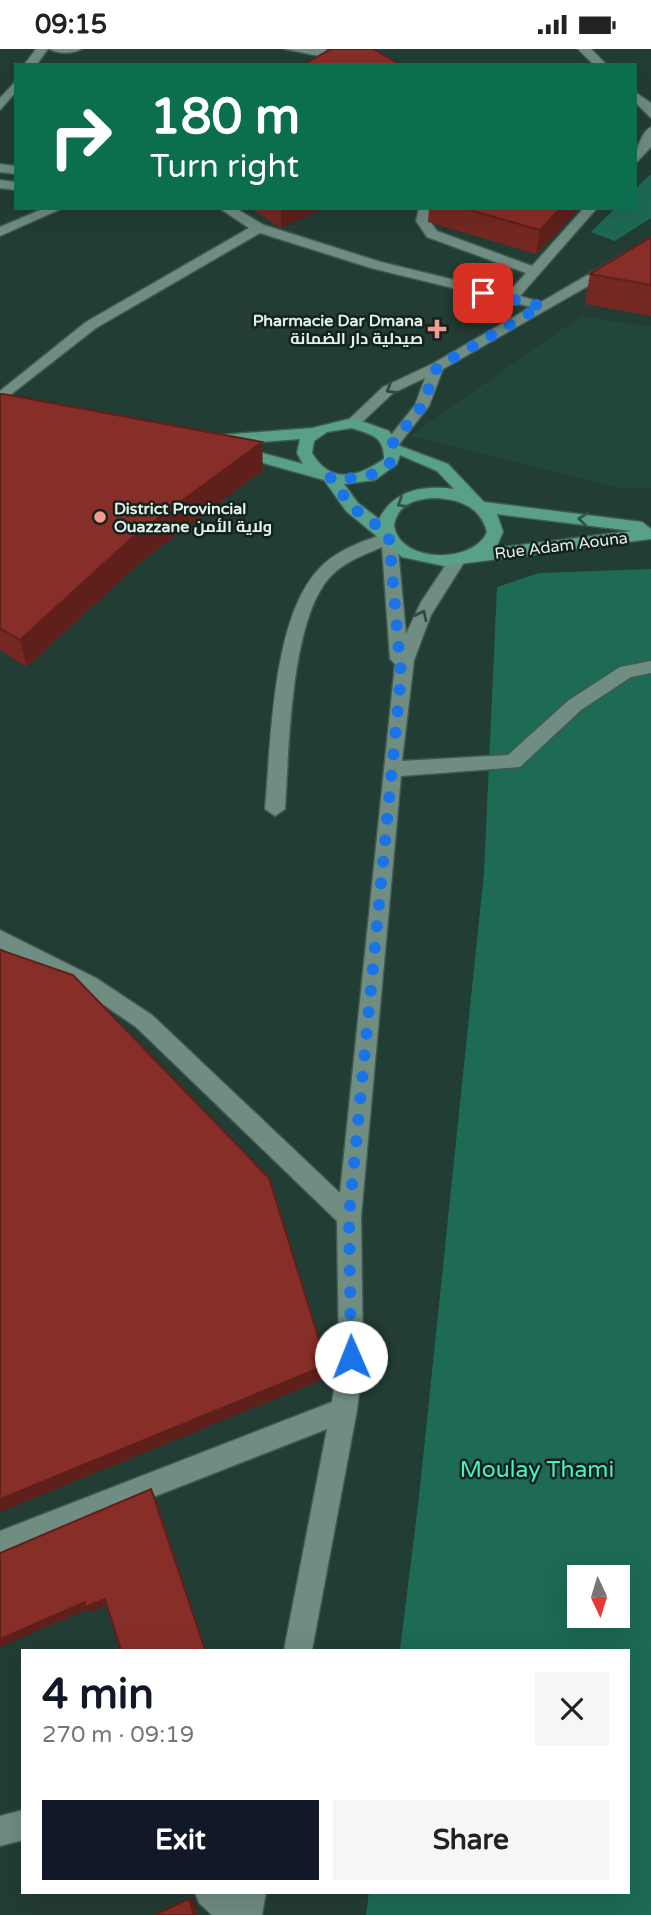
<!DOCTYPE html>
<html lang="en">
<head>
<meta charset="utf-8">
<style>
	body { margin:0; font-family:"Varela Round",Cairo,sans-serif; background:#f6f6f6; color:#222; height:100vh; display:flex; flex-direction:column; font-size:26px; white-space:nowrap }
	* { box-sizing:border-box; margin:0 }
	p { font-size:23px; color:#767676 }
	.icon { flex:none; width:38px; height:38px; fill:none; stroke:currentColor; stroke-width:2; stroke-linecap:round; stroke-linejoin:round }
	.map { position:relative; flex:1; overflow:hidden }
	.drawer { position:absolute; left:21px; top:1600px; width:609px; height:245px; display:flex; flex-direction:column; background:#fff; border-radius:0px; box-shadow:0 7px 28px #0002 }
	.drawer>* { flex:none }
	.guide { position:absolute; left:14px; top:14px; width:623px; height:147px; border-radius:0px; box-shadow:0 7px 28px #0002; background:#0b6e4f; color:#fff; overflow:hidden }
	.needle { width:46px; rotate:176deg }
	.controls { position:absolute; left:567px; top:1516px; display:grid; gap:14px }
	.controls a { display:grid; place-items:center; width:63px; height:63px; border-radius:0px; background:#fff; box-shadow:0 7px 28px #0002; font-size:35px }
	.pin { position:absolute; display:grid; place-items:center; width:60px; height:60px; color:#fff; margin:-30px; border-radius:14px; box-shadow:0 4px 10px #0006 }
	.me { position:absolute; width:77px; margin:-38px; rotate:359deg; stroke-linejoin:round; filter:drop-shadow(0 0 5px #0008) }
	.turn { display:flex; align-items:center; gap:24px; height:147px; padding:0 21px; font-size:32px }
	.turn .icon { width:91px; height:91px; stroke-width:2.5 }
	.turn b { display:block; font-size:49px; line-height:60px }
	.round { display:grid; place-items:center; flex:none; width:74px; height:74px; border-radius:0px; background:#f6f6f6 }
	.overview { display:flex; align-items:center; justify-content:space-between; height:119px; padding:0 21px }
	h1 { font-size:42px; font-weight:800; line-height:52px; color:#111827 }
	.action { display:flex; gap:14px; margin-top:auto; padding:14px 21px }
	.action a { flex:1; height:80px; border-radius:0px; background:#111827; color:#fff; font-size:28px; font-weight:800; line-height:80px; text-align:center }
	.action a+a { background:#f6f6f6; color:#222 }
	.status { display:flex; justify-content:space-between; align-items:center; height:49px; padding:0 35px; background:#fff; direction:ltr }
	.status svg { height:19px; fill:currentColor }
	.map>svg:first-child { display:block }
</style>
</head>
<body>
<div class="status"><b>09:15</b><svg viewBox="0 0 49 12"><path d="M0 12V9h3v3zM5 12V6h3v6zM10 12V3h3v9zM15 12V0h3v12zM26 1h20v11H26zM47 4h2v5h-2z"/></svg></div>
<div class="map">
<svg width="651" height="1866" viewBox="0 0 651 1866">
	<rect width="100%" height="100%" fill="#223d34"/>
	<!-- built -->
	<path fill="#21463a" d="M 581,267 L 651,278 L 651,439 L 624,440 L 410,387 Z"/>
	<!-- green -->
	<g fill="#1d6a55" fill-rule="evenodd">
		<path d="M 651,125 L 651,169 L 615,192 L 591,183 L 615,159 L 635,159 L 635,140 Z"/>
		<path d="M 651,520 L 651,1866 L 366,1866 L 369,1843 L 628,1843 L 628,1601 L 400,1601 L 419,1448 L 484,824 L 497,538 L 539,524 ZM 579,1528 L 618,1528 L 618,1566 L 579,1566 Z"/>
	</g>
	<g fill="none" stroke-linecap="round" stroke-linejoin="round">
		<!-- minor casing -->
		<g stroke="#405951" stroke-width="3">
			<g id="minor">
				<path d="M 36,0 L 48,0 L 36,16 L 24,16 Z"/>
				<path d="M 50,0 L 81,0 C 74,5 57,5 50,0 Z"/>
				<path d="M 285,0 L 324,0 L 349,9 L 343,12 Z"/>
				<path d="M 578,0 L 591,0 L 607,16 L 594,16 Z"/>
				<path d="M 16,32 L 16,43 L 0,61 L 0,49 Z"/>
				<path d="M 635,43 L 651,54 L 651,69 L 635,53 Z"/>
				<path d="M 651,78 L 651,98 L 635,115 C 635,103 641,83 651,78 Z"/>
				<path d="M 0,115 L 16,117 L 16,125 L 0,123 Z"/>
				<path d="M 0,131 L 16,133 L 16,141 L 0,139 Z"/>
				<path d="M 45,159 L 63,159 L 0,187 L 0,178 Z"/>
				<path d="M 219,159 L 235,159 L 264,176 L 381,213 L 508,244 L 526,224 L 427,188 L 416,172 L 419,159 L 431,159 L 430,172 L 437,182 L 532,217 L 584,159 L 597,159 L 520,247 L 541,253 L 646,192 L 651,191 L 651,201 L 443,320 L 429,357 L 397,398 L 392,400 L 384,395 L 415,356 L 425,329 L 393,344 L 358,377 L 353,379 L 345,374 L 383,338 L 432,315 L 531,258 L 371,219 L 260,184 L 96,279 L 0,354 L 0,342 L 86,273 L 249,179 Z"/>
				<path d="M 389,484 L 397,489 L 406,585 L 421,553 L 451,508 L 457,506 L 465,512 L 431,566 L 414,611 L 402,712 L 508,706 L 569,651 L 620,618 L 651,612 L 651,624 L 631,628 L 581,661 L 520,718 L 401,727 L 361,1168 L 363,1308 L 357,1361 L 312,1601 L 284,1601 L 327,1380 L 0,1508 L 0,1482 L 332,1353 L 339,1308 L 337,1172 L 136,978 L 82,941 L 0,899 L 0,881 L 96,929 L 152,966 L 340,1144 L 395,615 L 390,610 L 382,498 C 364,506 344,513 331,527 C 290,569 289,703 285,760 L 275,767 L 265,760 C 271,695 272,570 318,521 C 334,502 366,490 389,484 Z"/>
				<path d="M 23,1761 L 23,1791 L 0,1797 L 0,1767 Z"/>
				<path d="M 195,1843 L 232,1843 L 235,1845 L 236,1843 L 266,1843 L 262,1866 L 212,1866 L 199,1854 Z"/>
			</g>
		</g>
		<!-- major casing -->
		<g stroke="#405951" stroke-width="3">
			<path id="major" d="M 353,369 L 389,382 L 400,397 L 448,415 L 484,453 L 642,473 L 651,480 L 651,490 L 444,517 L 402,508 L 346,462 L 324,431 L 231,405 L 228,402 L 236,397 L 303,415 L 297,404 L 300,390 L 221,396 L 213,391 L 221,386 L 312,379 ZM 352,379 C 372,386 384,387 384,410 C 358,428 331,436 312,404 L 314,392 L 327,383 ZM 400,406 L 437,422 L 454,440 C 423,436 394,441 379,470 L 358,454 L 344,435 L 375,431 L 397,415 ZM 434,449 C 459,450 480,457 487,483 C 474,515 399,515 394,476 C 398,455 415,450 434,449 ZM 497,465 L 632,482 L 496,499 L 503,483 Z"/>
		</g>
		<!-- minor -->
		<use href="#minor" fill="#6f8d81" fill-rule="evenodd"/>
		<!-- major -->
		<use href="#major" fill="#59a089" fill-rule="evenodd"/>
	</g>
	<!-- wall -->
	<g fill="#752822">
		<path d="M 250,159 L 324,159 L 281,179 Z"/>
		<path d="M 429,159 L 578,159 L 577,162 L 536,205 L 428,173 Z"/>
		<path d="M 651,188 L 651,267 L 585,255 L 590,225 Z"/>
		<path d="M 0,345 L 263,421 L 138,515 L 27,618 L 0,601 Z"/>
	</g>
	<!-- shaded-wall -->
	<g fill="#5f201c">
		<path d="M 281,159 L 324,159 L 281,179 Z"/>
		<path d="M 561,159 L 578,159 L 577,162 L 536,205 L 540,181 Z"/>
		<path d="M 262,393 L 263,421 L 138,515 L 27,618 L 20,591 L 134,487 Z"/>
		<path d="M 327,1316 L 327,1329 L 0,1463 L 0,1450 Z"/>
		<path d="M 151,1440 L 155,1447 L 206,1601 L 205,1601 Z"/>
		<path d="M 105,1550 L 110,1555 L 91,1563 L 88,1560 L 0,1598 L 0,1590 L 85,1553 Z"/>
		<path d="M 193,1848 L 198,1866 L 194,1866 L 189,1850 Z"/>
	</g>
	<!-- building -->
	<g fill="#882e28" stroke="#5f201c" stroke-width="2">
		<path d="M 331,0 L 373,0 L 401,16 L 303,16 Z"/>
		<path d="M 463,159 L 561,159 L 540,181 Z"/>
		<path d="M 651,188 L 651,236 L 590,225 Z"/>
		<path d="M 0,345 L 3,345 L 262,393 L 134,487 L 20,591 L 0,579 Z"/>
		<path d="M 0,901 L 73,926 L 269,1129 L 327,1316 L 0,1450 Z"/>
		<path d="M 151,1440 L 205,1601 L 121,1601 L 105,1550 L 85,1558 L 85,1553 L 0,1590 L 0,1504 Z"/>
		<path d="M 189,1850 L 194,1866 L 154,1866 Z"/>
	</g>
	<!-- one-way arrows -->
	<defs><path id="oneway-chevron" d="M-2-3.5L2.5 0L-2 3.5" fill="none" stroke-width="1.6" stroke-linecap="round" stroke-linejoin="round" transform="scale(1.75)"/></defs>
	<g stroke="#344740">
		<use href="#oneway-chevron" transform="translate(391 340) rotate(148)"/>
		<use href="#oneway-chevron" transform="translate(422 566) rotate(-64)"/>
	</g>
	<g stroke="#305448">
		<use href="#oneway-chevron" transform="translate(402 454) rotate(148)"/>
		<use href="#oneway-chevron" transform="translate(583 470) rotate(-173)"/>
	</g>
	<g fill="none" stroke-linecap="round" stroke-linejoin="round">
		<!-- route -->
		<path stroke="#1a73e8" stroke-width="12" stroke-dasharray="0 21.6" d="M 351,1308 L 349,1168 L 401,626 L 389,489 L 387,484 L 352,458 L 330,428 C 354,431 374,430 392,412 L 392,395 L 422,357 L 437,318 L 542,257 L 483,244"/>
	</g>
	<!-- markers -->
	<g fill="#f59c92" stroke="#15211d" stroke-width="2.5">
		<path d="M433.5 269.5h7v7h7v7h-7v7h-7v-7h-7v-7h7z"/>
		<circle cx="100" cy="468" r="7"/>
	</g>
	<g text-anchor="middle" stroke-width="5" stroke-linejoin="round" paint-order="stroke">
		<!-- far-poi labels -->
		<g font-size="16" font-weight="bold" fill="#e0f1ea" stroke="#15211d" text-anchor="end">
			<text x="423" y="277">Pharmacie Dar Dmana<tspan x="423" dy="18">صيدلية دار الضمانة</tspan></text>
			<text x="114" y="465" text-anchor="start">District Provincial<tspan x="114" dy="18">Ouazzane ولاية الأمن</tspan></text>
		</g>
		<!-- far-street labels -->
		<g font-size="16" fill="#e0f1ea" stroke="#15211d">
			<text transform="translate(561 496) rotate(-7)" y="6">Rue Adam Aouna</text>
		</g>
		<!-- near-park labels -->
		<g font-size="23" fill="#44f2c3" stroke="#15211d">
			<text x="537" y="1428">Moulay Thami</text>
		</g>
	</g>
</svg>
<div class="controls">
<a><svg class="needle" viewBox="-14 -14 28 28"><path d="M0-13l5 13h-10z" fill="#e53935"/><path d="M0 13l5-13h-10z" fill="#767676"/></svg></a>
</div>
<div class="pin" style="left:483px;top:244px;background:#d93025"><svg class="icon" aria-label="arrive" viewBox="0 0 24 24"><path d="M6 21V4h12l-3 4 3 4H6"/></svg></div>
<svg class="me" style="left:351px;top:1308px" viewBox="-20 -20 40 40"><circle r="19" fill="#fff"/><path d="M0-13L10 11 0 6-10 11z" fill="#1a73e8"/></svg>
<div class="guide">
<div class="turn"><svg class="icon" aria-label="right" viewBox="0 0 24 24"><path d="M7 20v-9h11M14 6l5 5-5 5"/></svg><div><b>180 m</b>Turn right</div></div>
</div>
<section class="drawer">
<div class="overview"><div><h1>4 min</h1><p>270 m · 09:19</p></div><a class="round"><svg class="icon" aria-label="close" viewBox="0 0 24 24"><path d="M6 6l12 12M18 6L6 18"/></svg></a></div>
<div class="action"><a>Exit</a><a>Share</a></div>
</section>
</div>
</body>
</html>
